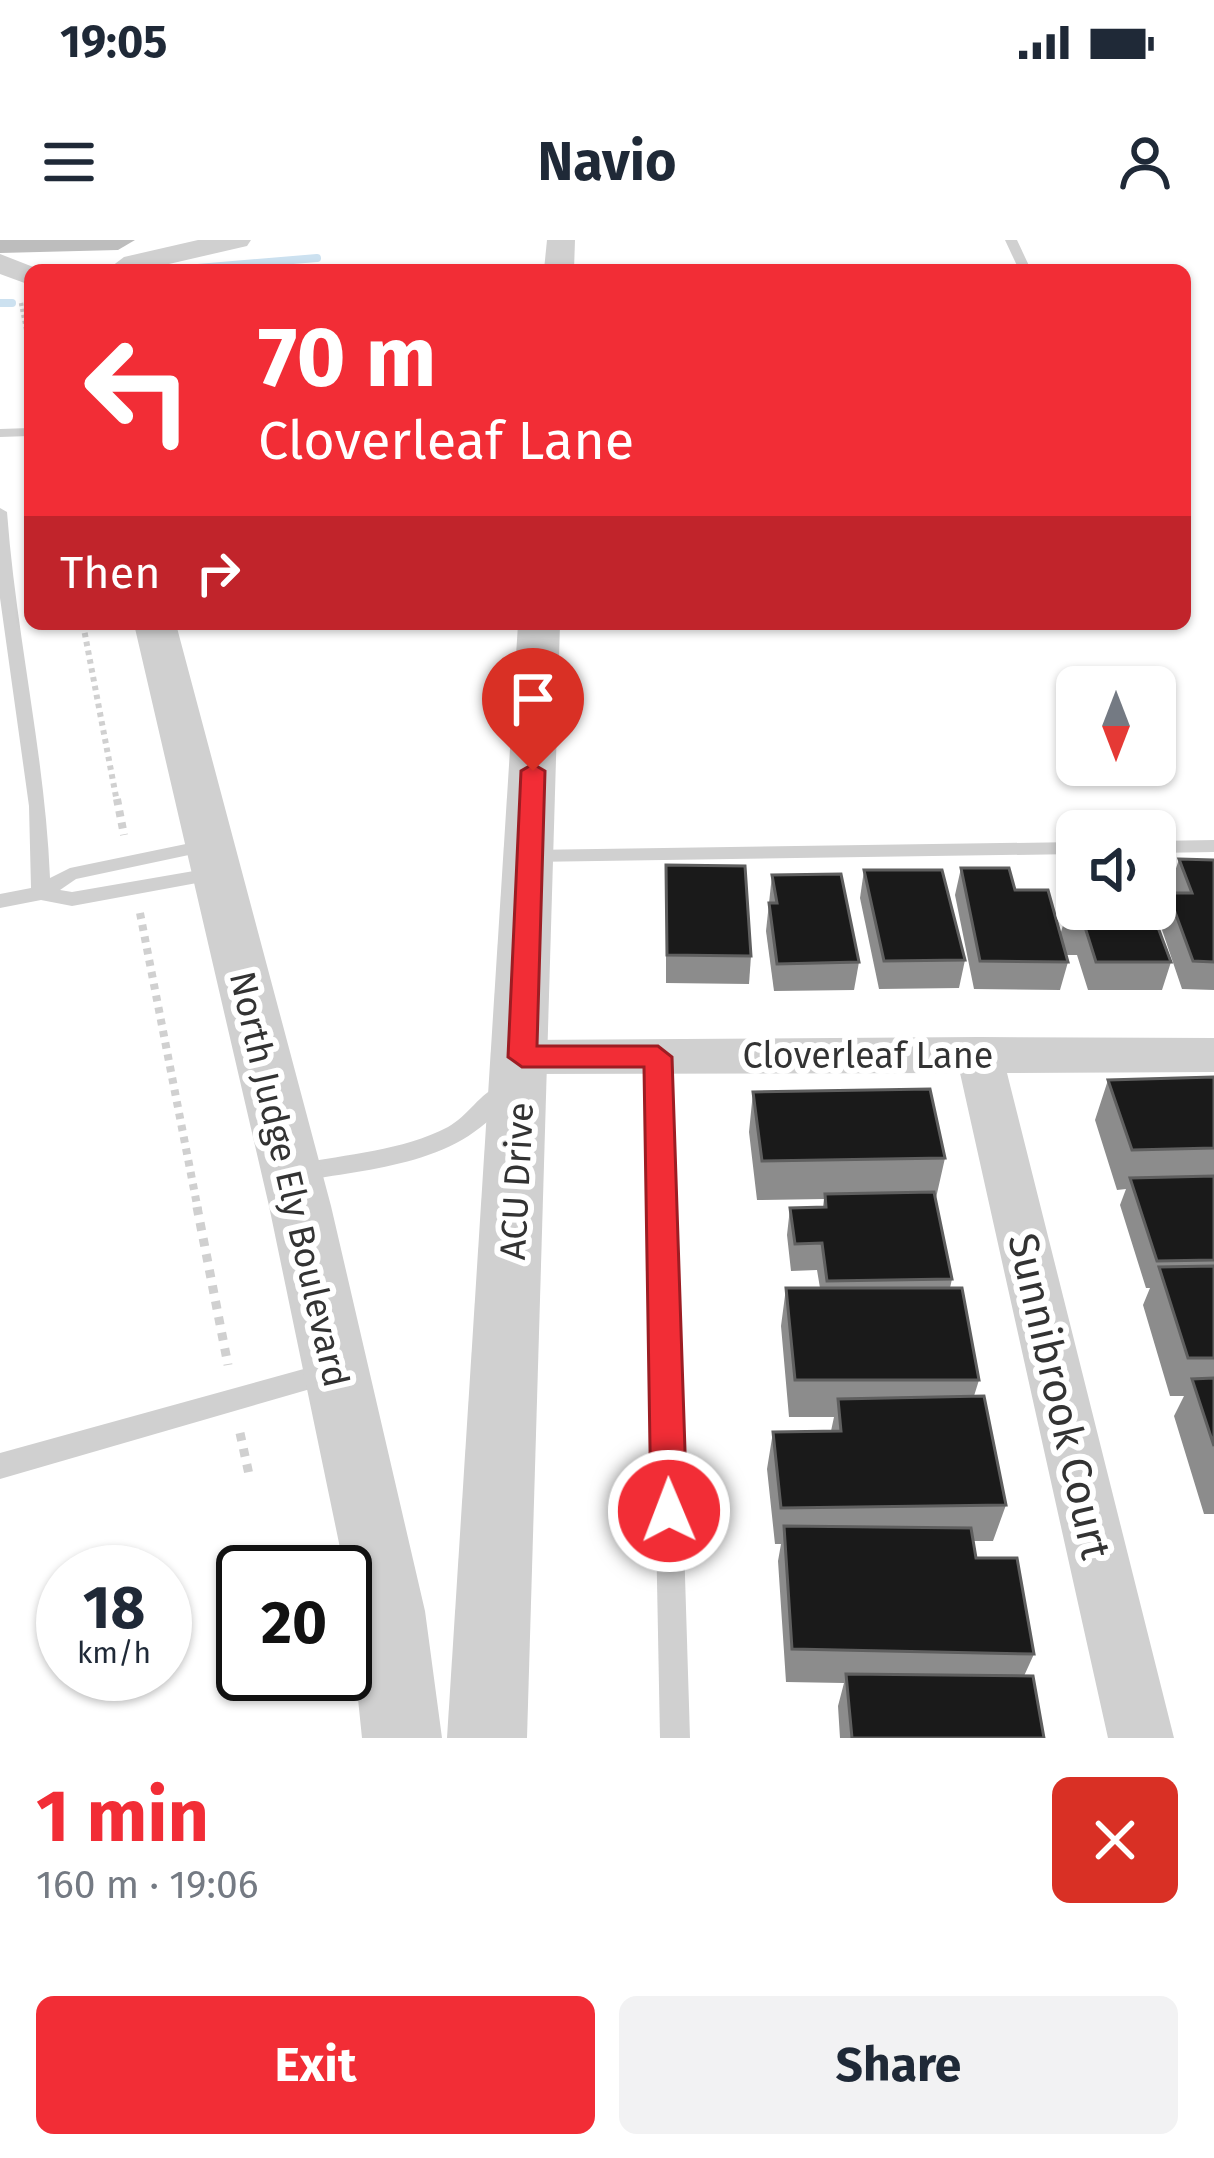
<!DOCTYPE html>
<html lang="en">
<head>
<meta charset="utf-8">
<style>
	body { margin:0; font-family:"Fira Sans",sans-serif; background:#f2f2f3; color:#1f2937; height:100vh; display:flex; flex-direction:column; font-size:45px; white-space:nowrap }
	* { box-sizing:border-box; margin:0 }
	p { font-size:39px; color:#747a83 }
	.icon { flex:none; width:66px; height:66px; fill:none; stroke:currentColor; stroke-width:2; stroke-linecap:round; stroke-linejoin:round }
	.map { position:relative; height:1498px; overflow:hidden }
	.sheet { display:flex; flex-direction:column; background:#fff; flex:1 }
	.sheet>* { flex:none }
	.guide { position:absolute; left:24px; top:24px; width:1167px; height:366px; border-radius:18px; box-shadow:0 3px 9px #0004; background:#f22d36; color:#fff; overflow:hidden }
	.needle { width:78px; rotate:180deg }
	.fabs { position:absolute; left:1056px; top:426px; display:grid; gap:24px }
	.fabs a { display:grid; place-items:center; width:120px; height:120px; border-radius:18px; background:#fff; box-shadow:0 3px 9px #0004; font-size:60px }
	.speed { position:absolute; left:36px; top:1305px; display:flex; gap:24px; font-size:60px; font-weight:700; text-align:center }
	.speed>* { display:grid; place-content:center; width:156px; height:156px; border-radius:50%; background:#fff; box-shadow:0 3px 9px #0004; line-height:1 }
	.speed small { font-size:30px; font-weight:400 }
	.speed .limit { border:6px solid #111; border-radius:18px; background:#fff; color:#111 }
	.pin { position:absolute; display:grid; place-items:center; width:102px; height:102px; color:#fff; margin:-123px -51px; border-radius:50% 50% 50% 0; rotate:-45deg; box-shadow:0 0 12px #0007 }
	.pin .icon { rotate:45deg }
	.me { position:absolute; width:132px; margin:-66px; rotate:359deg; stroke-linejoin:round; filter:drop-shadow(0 0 9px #0008) }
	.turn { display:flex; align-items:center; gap:42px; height:252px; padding:0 36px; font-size:54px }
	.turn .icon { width:156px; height:156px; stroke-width:2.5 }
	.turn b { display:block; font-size:84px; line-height:102px }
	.then { display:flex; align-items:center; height:114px; padding:0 36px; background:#0003; gap:24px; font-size:45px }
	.round { display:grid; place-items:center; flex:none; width:126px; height:126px; border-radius:18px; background:#f2f2f3 }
	.summary { display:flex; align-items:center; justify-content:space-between; height:204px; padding:0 36px }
	h1 { font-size:72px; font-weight:700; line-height:90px; color:#f22d36 }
	.cta { display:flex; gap:24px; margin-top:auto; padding:24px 36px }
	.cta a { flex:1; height:138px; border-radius:18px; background:#f22d36; color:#fff; font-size:48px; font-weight:700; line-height:138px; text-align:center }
	.cta a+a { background:#f2f2f3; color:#1f2937 }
	.status { display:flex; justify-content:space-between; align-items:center; height:84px; padding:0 60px; background:#fff; direction:ltr }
	.status svg { height:33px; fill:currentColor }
	header { display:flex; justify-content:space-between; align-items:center; height:156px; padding:0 36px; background:#fff; font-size:54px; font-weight:700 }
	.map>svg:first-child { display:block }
</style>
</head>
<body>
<div class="status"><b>19:05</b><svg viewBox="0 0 49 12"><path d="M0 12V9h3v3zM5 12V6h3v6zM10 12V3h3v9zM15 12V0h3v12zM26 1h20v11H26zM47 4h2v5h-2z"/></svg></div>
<header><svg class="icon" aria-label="menu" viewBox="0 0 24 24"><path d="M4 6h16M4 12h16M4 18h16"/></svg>Navio<svg class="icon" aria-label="person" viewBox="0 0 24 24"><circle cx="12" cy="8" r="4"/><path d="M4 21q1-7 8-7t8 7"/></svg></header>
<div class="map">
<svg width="1214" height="1498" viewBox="0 0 1214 1498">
	<rect width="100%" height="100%" fill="#fff"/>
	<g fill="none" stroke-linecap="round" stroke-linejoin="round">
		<!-- stream -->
		<g stroke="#cce1f0" stroke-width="8">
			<path d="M 174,30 L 317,18"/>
			<path d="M 0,63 L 12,63"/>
		</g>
		<!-- path-far3 -->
		<path stroke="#d0d0d0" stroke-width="4.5" stroke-dasharray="3 3" stroke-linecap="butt" d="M 21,63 L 30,109"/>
		<!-- path-far2 -->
		<path stroke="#d0d0d0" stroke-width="6" stroke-dasharray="4.5 4.5" stroke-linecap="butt" d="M 83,384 L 117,562"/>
		<!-- path-far1 -->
		<g stroke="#d0d0d0" stroke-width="8" stroke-dasharray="6 6" stroke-linecap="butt">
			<path d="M 117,559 L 124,595"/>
			<path d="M 140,673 L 198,970"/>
		</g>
		<!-- path -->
		<g stroke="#d0d0d0" stroke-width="9" stroke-dasharray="8 8" stroke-linecap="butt">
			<path d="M 197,967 L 228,1125"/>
			<path d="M 240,1193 L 250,1239"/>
		</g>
		<!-- service -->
		<g fill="#d0d0d0" fill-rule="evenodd">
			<path d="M 1005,0 L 1017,0 L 1031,30 L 1019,30 Z"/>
			<path d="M 30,188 L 30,196 L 0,197 L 0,189 Z"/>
			<path d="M 0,268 L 7,272 C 16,395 45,515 50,638 L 70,628 L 210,599 L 217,601 L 220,605 L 217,609 L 76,639 L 60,650 L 72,652 L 217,627 L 227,633 L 224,638 L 72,666 L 41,660 L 0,668 L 0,654 L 31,648 L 29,566 L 0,358 Z"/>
			<path d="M 1214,600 L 1214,612 L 1155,613 L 1155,601 Z"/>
			<path d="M 1077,602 L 1077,614 L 530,622 L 520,616 L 530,610 Z"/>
			<path d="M 658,809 L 666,811 L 669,817 L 690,1498 L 660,1498 L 647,817 L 650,811 Z"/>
			<path d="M 500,845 L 508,847 L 511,853 C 467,925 372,928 297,942 L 289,940 L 285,933 L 289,926 L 297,924 C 347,914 402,911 448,887 C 468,876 480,853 500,845 Z"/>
			<path d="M 329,1122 L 338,1125 L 342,1133 L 338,1141 L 0,1239 L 0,1213 Z"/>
		</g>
		<!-- minor -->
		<path fill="#d0d0d0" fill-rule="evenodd" d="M 979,797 L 1214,798 L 1214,832 L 1007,833 L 1174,1498 L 1108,1498 L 960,833 L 522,834 L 505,829 L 499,817 L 505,805 L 522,800 Z"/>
		<!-- tertiary -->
		<g fill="#d0d0d0" fill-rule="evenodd">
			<path d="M 198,0 L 251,0 L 247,6 L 143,30 L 107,30 L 124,17 Z"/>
			<path d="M 547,0 L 575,0 L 574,30 L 544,30 Z"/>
			<path d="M 0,14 L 41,30 L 30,30 L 30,45 L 0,34 Z"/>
			<path d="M 134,384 L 176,384 L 331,966 L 425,1371 L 442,1498 L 362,1498 L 345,1332 L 269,966 Z"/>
			<path d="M 518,384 L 560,384 L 527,1498 L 447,1498 Z"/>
		</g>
		<!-- secondary -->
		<path fill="#bdbdbd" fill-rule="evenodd" d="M 0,0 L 135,0 L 118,10 L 0,13 Z"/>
	</g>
	<!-- wall -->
	<g fill="#8c8c8c">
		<path d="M 1179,619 L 1214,620 L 1214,750 L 1182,749 L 1159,681 L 1168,653 L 1172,653 L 1170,647 Z"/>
		<path d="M 666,625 L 751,716 L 749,744 L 666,743 Z"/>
		<path d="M 961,628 L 1015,650 L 1060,695 L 1065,679 L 1059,662 L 1067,634 L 1077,634 L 1077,669 L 1171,722 L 1162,750 L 1088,750 L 1077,715 L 1066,715 L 1068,722 L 1060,750 L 974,749 L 955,655 Z"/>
		<path d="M 864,630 L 965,720 L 959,748 L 879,749 L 860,658 Z"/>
		<path d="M 772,635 L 859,722 L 854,750 L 774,751 L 766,691 Z"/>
		<path d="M 1214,837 L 1214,1274 L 1204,1274 L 1174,1176 L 1184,1156 L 1170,1156 L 1143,1065 L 1150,1048 L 1146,1048 L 1120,965 L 1126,949 L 1117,950 L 1095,880 L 1108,840 Z"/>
		<path d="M 753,852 L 945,918 L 936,958 L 952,1039 L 950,1048 L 979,1140 L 974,1156 L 1006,1265 L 993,1301 L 973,1301 L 976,1318 L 1034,1414 L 1024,1436 L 1044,1498 L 840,1498 L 838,1466 L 844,1443 L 786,1442 L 778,1321 L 781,1304 L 775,1304 L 767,1229 L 773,1192 L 831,1191 L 834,1177 L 789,1177 L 781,1086 L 786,1048 L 820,1048 L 817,1030 L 791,1031 L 787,995 L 790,968 L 823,967 L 824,959 L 757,960 L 749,892 Z"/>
	</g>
	<!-- building -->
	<g fill="#1a1a1a" stroke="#5f5f5f" stroke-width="3">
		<path d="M 1179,619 L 1214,620 L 1214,722 L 1193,721 L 1168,653 L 1192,653 Z"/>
		<path d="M 666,625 L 745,626 L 751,716 L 667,715 Z"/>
		<path d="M 961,628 L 1009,628 L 1015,650 L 1048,650 L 1068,722 L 980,721 Z"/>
		<path d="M 864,630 L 942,630 L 965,720 L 884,721 Z"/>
		<path d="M 841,634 L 859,722 L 777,724 L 769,663 L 777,663 L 772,635 Z"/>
		<path d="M 1067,634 L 1077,634 L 1077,665 Z"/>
		<path d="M 1068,669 L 1151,669 L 1171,722 L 1096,722 L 1085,687 L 1073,687 Z"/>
		<path d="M 1214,837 L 1214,908 L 1132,910 L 1108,840 Z"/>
		<path d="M 930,849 L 945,918 L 762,921 L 753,852 Z"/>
		<path d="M 1214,936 L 1214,1020 L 1157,1021 L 1130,938 Z"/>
		<path d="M 934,952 L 952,1039 L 827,1041 L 822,1003 L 795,1004 L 790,968 L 826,967 L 825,954 Z"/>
		<path d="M 1214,1026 L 1214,1118 L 1188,1118 L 1159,1027 Z"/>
		<path d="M 786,1048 L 962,1048 L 979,1140 L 795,1140 Z"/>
		<path d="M 1214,1138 L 1214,1206 L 1192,1139 Z"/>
		<path d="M 984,1156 L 1006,1265 L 781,1268 L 773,1192 L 841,1191 L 838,1159 Z"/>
		<path d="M 784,1286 L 971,1288 L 976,1318 L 1017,1318 L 1034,1414 L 792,1409 Z"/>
		<path d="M 846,1434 L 1033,1436 L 1044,1498 L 852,1498 Z"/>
	</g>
	<!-- route -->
	<path fill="#f22d36" stroke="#9d1d23" stroke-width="3" d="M 533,524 L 545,531 L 537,806 L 658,806 L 672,817 L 687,1271 L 682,1283 L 669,1288 L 656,1283 L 651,1271 L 644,827 L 522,827 L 508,817 L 521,531 Z"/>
	<g text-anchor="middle" stroke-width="12" stroke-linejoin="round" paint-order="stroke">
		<!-- street labels -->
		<g font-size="36" fill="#333" stroke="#fff">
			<text x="868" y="828">Cloverleaf Lane</text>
			<text transform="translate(290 939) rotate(77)" y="13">North Judge Ely Boulevard</text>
			<text transform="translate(516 941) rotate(-87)" y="13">ACU Drive</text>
		</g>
		<!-- near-street labels -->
		<g font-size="42" fill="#333" stroke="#fff">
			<text transform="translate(1060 1156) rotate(77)" y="15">Sunnibrook Court</text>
		</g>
	</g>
</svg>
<div class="fabs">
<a><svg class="needle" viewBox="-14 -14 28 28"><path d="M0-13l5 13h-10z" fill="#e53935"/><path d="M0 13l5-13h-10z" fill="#747a83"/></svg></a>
<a><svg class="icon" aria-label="sound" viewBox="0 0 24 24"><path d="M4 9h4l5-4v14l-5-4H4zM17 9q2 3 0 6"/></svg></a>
</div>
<div class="speed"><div>18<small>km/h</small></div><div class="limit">20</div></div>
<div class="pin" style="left:533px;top:531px;background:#d93025"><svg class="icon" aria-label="arrive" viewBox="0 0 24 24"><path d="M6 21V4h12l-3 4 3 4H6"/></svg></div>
<svg class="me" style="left:669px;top:1271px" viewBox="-20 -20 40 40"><circle r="17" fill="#f22d36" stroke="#fff" stroke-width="3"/><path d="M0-11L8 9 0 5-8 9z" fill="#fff"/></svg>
<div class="guide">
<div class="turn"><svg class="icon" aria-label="left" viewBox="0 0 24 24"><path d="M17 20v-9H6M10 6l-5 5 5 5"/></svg><div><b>70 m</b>Cloverleaf Lane</div></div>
<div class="then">Then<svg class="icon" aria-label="right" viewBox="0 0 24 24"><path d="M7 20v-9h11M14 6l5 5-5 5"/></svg></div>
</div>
</div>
<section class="sheet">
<div class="summary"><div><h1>1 min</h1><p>160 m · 19:06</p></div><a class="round" style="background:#d93025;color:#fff"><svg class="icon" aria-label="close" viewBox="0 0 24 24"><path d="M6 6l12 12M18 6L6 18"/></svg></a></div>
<div class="cta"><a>Exit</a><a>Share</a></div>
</section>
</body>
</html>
